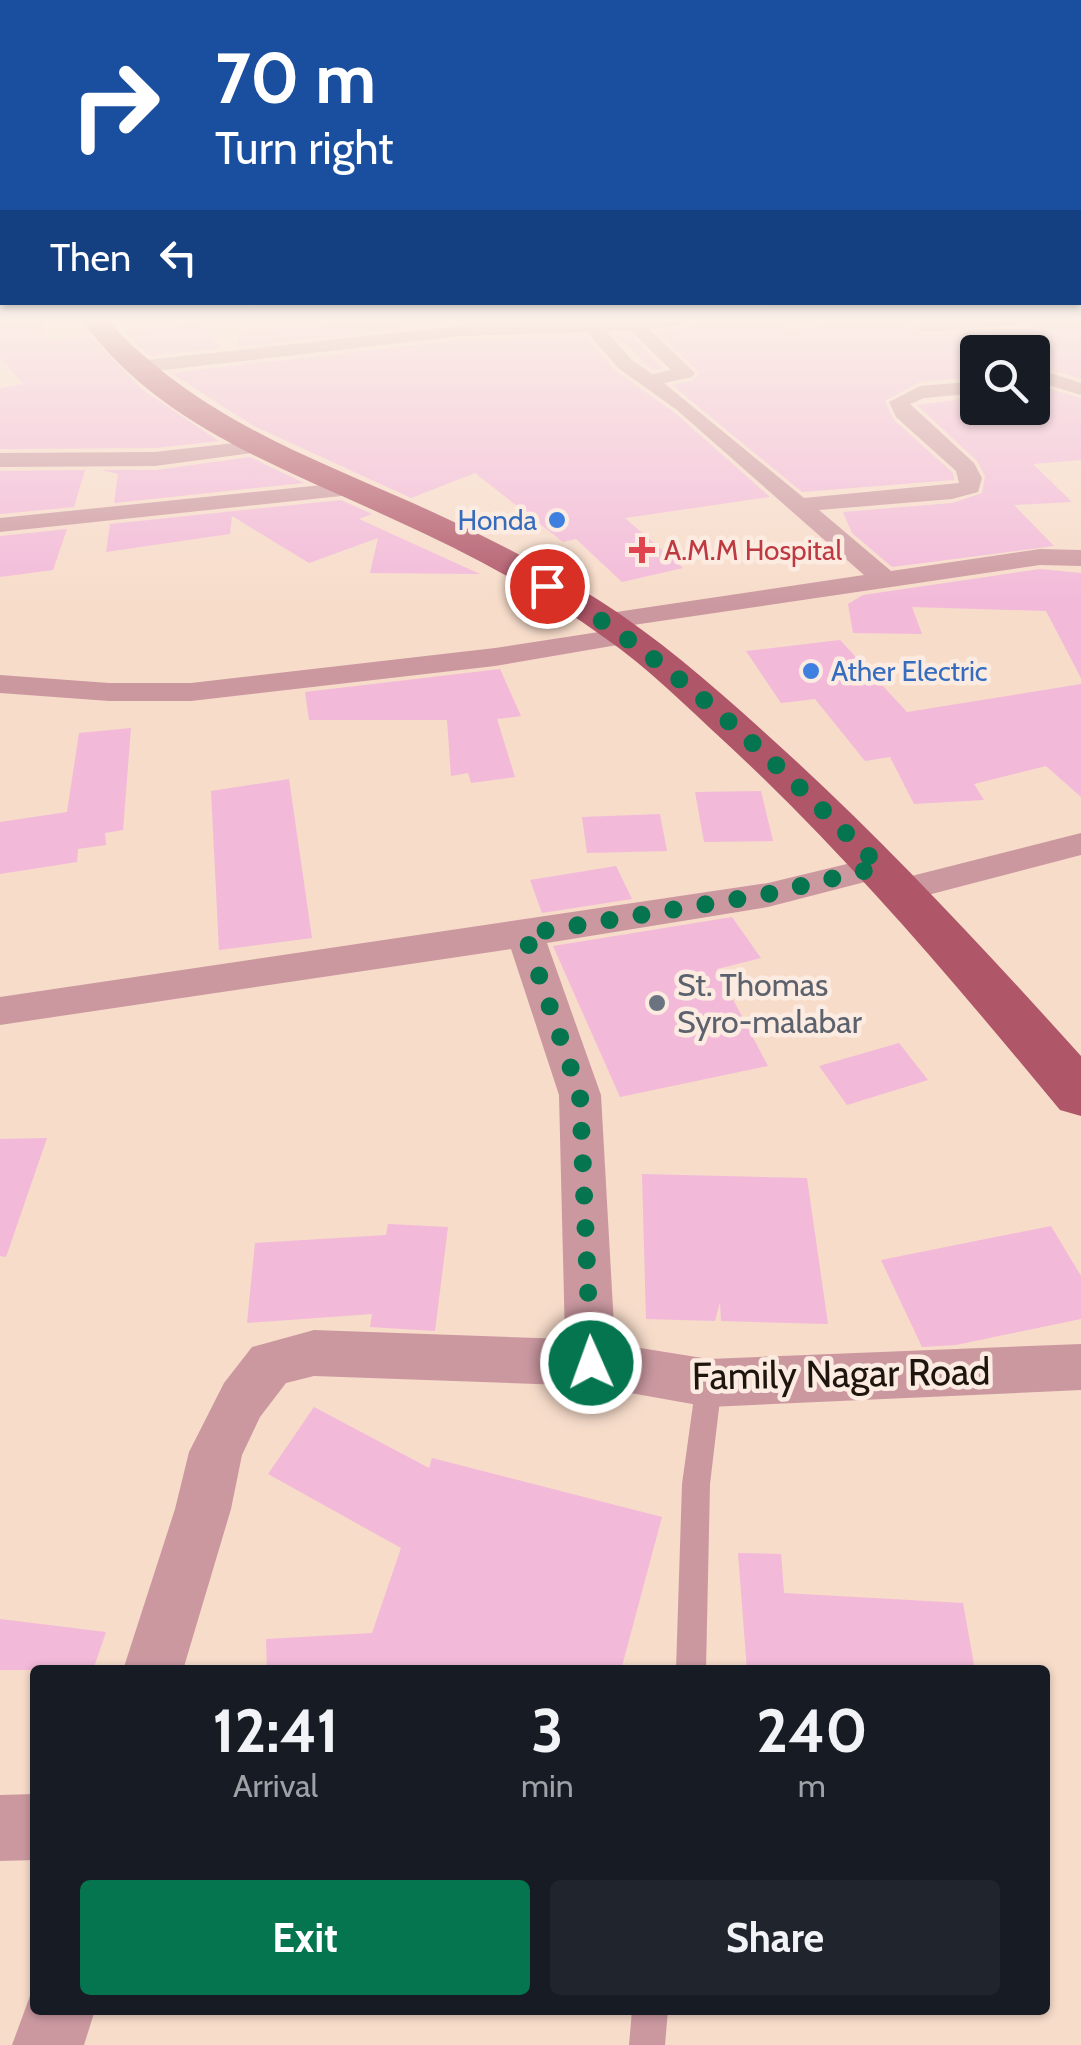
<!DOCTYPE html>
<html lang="en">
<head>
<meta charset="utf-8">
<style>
	body { margin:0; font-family:Cabin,sans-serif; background:#20242c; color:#f1f3f6; height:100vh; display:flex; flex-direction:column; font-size:38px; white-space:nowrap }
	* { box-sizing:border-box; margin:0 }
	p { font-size:32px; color:#9ea1a6 }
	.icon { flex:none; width:55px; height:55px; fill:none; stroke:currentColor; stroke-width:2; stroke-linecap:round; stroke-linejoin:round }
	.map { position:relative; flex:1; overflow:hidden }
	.side { position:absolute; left:30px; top:1665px; width:1020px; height:350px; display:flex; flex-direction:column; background:#171b24; border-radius:10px; box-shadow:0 2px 8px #0004 }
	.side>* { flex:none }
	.guide { position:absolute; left:0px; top:0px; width:1082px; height:305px; box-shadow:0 2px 8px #0004; background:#1a4fa0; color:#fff; overflow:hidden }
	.tools { position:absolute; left:960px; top:335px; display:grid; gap:20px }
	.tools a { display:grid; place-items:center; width:90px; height:90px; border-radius:10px; background:#171b24; box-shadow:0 2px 8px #0004; font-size:50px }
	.pin { position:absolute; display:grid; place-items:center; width:85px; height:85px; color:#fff; margin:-42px; border:5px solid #fff; border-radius:50%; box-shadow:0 2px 10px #0007 }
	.me { position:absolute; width:110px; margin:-55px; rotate:358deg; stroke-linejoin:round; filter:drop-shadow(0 0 8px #0008) }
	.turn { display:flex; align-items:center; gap:35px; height:210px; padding:0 50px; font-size:45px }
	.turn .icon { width:130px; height:130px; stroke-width:2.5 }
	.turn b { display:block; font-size:70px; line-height:85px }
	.then { display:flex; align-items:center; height:95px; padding:0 50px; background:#0003; gap:20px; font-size:38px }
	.eta { display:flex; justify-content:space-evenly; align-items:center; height:170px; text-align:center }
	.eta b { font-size:60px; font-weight:800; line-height:70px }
	.action { display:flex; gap:20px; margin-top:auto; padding:20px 50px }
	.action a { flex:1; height:115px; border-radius:10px; background:#04754f; color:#fff; font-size:40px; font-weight:800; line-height:115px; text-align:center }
	.action a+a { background:#20242c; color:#f1f3f6 }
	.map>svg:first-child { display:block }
</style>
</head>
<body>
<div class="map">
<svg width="1081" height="2045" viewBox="0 0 1081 2045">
	<rect width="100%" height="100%" fill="#f7dcca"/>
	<!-- building -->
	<g fill="#f2b9d9">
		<path d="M 44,319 L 41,341 L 90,336 L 144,391 L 219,441 L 155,448 L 0,449 L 0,388 L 23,384 L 0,357 L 0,321 Z"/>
		<path d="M 779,319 L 785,332 L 860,319 L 889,319 L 925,336 L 1028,328 L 1040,320 L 1081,319 L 1081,379 L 1032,364 L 1032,352 L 978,352 L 978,377 L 920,382 L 885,401 L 894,420 L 953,473 L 954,480 L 802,492 L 672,385 L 693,381 L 699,373 L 657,332 L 689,328 L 700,321 Z"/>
		<path d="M 399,321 L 403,328 L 236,347 L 241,332 Z"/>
		<path d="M 199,324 L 221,348 L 150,356 L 124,332 Z"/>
		<path d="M 614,334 L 629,334 L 663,368 L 653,370 Z"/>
		<path d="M 585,336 L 616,371 L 675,413 L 770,497 L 625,518 L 683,568 L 622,582 L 576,539 L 563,542 L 475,473 L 411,498 L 252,425 L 171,373 L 461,340 Z"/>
		<path d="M 1032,384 L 1081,398 L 1081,460 L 1033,464 L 1072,502 L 1014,505 L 1054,546 L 892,567 L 852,533 L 843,512 L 952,503 L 982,493 L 985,476 L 977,461 L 917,405 L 978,397 L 978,408 L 1032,408 Z"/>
		<path d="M 250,457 L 304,483 L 114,503 L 118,474 L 101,470 L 156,470 Z"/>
		<path d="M 85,470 L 74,507 L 0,514 L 0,471 Z"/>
		<path d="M 341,500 L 372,514 L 359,519 L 480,574 L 370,573 L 378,538 L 309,563 L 232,516 L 230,534 L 106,552 L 110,524 Z"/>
		<path d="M 67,529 L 53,570 L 0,577 L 0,536 Z"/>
		<path d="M 1040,569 L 1081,573 L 1081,678 L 1046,611 L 912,607 L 922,634 L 853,633 L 848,604 L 863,595 Z"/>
		<path d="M 840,640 L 907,712 L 1081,684 L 1081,797 L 1046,766 L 974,784 L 984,800 L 914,804 L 890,757 L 865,761 L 815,699 L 781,703 L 746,651 Z"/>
		<path d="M 500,669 L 521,716 L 497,719 L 515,777 L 471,783 L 468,773 L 451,776 L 447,720 L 309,720 L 305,692 Z"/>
		<path d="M 131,728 L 123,830 L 105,833 L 106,845 L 78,849 L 77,862 L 0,874 L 0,822 L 67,812 L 79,733 Z"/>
		<path d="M 289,779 L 312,938 L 219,950 L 211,791 Z"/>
		<path d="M 761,791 L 773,841 L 704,842 L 695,792 Z"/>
		<path d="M 660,814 L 667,851 L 587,853 L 582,817 Z"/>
		<path d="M 616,866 L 632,899 L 542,913 L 530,880 Z"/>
		<path d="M 732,917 L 761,958 L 717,969 L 768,1066 L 620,1097 L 553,946 Z"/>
		<path d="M 899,1043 L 928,1080 L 847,1105 L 819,1066 Z"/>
		<path d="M 47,1138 L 6,1257 L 0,1256 L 0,1139 Z"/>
		<path d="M 642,1174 L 807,1178 L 828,1324 L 721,1321 L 720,1302 L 715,1321 L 646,1319 Z"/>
		<path d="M 388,1224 L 448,1227 L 435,1331 L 370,1327 L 372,1314 L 247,1323 L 255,1243 L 386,1235 Z"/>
		<path d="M 1051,1226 L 1081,1276 L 1081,1319 L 956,1345 L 922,1347 L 881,1260 Z"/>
		<path d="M 314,1407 L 429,1468 L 432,1458 L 662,1517 L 621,1670 L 267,1670 L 266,1639 L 372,1633 L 401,1548 L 268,1474 Z"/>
		<path d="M 738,1553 L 781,1554 L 784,1593 L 963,1603 L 975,1670 L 747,1670 Z"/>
		<path d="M 0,1619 L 106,1632 L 93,1670 L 0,1670 Z"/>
	</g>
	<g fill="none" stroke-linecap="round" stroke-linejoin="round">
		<!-- lane -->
		<g fill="#cb98a0" fill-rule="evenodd">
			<path d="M 709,1371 L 718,1375 L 722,1383 L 710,1484 L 706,1670 L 676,1670 L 682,1484 L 696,1383 L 700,1375 Z"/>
			<path d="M 632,2010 L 668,2010 L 665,2045 L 629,2045 Z"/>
		</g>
		<!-- street -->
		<g fill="#cb98a0" fill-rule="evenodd">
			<path d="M 641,319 L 698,319 L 689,324 L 649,329 L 695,373 L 692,377 L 664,383 L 804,498 L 959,483 L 956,471 L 896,417 L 889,402 L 920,386 L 978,381 L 978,393 L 924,398 L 910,404 L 974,463 L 982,478 L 978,492 L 952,499 L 819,510 L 891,571 L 1040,549 L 1081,550 L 1081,566 L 1040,565 L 606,629 L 596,627 L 592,621 L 596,615 L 864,575 L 677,410 L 618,368 L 587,332 L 461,336 L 137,373 L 127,367 L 137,361 L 461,326 ZM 630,330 L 671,370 L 652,374 L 632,360 L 606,331 Z"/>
			<path d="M 959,319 L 1037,319 L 1028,324 L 925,332 L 916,327 L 925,322 Z"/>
			<path d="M 1032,367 L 1081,383 L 1081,395 L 1032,380 Z"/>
			<path d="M 252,441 L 260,442 L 263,447 L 260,452 L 155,466 L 0,467 L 0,453 L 155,452 Z"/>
			<path d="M 352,482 L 360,484 L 364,489 L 360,494 L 0,532 L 0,518 Z"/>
			<path d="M 625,628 L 635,630 L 639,636 L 635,642 L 495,666 L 191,701 L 109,701 L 0,693 L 0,675 L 109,683 L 191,683 L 495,648 Z"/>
			<path d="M 1081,833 L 1081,855 L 901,902 L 888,898 L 883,890 L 888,882 Z"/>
			<path d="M 880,856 L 892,859 L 898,867 L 892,875 L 768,907 L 547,943 L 601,1095 L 615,1344 L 709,1359 L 1081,1344 L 1081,1390 L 709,1407 L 591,1386 L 314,1376 L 286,1383 L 260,1417 L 242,1455 L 231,1509 L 183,1670 L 123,1670 L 175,1509 L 189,1452 L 224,1383 L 252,1347 L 314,1330 L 565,1339 L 559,1095 L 511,949 L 0,1025 L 0,997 L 768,883 Z"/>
			<path d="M 35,1794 L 35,1860 L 0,1861 L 0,1795 Z"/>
			<path d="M 34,1985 L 35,2010 L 95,2010 L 84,2045 L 12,2045 Z"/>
		</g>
		<!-- primary -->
		<path fill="#b05669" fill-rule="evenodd" d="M 81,319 L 106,319 C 195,415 299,453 415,504 C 477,532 539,563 597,599 C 657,637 710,683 763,731 C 876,832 979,943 1081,1056 L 1081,1116 L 1060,1110 C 954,982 847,855 725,742 C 686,706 648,668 605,638 C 540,591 468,553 395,520 C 281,467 157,425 81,319 Z"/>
	</g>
	<!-- sky -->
	<linearGradient id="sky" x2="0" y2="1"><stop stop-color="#79b4de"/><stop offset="0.53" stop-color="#fbefe7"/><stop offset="1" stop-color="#fbefe7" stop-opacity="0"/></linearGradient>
	<rect width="1081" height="605" fill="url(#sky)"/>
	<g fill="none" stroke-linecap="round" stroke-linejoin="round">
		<!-- route -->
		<path stroke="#04754f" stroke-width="18" stroke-dasharray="0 32.4" d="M 547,586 C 673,660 778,765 880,867 L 768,894 L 525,934 L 580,1095 L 591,1363"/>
	</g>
	<!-- markers -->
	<g fill="#3f7fe0" stroke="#fcebe1" stroke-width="4">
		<circle cx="557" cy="520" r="10"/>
		<circle cx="811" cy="671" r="10"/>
	</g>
	<path fill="#e0444e" stroke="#fcebe1" stroke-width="4" d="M637 535h10v10h10v10h-10v10h-10v-10h-10v-10h10z"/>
	<circle fill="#6b7280" stroke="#fcebe1" stroke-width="4" cx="657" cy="1003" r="10"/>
	<g text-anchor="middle" stroke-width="9" stroke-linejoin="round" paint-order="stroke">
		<!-- far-shop labels -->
		<g font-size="28" fill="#366cbe" stroke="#fcebe1" text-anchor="end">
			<text x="537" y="530">Honda</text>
			<text x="831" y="681" text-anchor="start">Ather Electric</text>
		</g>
		<!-- far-health labels -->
		<g font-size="28" fill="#be3a42" stroke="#fcebe1" text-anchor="start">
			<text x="664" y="560">A.M.M Hospital</text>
		</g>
		<!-- worship labels -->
		<g font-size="32" fill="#5b616d" stroke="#fcebe1" text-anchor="start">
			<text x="677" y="996">St. Thomas<tspan x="677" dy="37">Syro-malabar</tspan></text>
		</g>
		<!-- near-street labels -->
		<g font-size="38" fill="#1e150f" stroke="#fcebe1">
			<text transform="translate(841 1374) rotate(-1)" y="13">Family Nagar Road</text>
		</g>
	</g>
</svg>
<div class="tools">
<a><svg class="icon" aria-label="search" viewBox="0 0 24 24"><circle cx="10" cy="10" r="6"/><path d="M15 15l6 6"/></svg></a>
</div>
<div class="pin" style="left:547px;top:586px;background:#d93025"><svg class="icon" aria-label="arrive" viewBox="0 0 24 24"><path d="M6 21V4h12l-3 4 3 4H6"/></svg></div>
<svg class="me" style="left:591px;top:1363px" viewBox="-20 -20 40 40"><circle r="17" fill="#04754f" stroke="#fff" stroke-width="3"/><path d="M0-11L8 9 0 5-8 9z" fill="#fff"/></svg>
<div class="guide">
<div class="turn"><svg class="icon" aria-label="right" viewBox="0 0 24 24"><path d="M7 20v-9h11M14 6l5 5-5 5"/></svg><div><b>70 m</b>Turn right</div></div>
<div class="then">Then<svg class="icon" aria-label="left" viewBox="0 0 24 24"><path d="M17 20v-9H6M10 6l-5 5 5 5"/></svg></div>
</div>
<section class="side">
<div class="eta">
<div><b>12:41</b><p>Arrival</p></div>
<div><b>3</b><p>min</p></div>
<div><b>240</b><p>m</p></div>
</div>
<div class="action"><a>Exit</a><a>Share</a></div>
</section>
</div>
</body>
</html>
